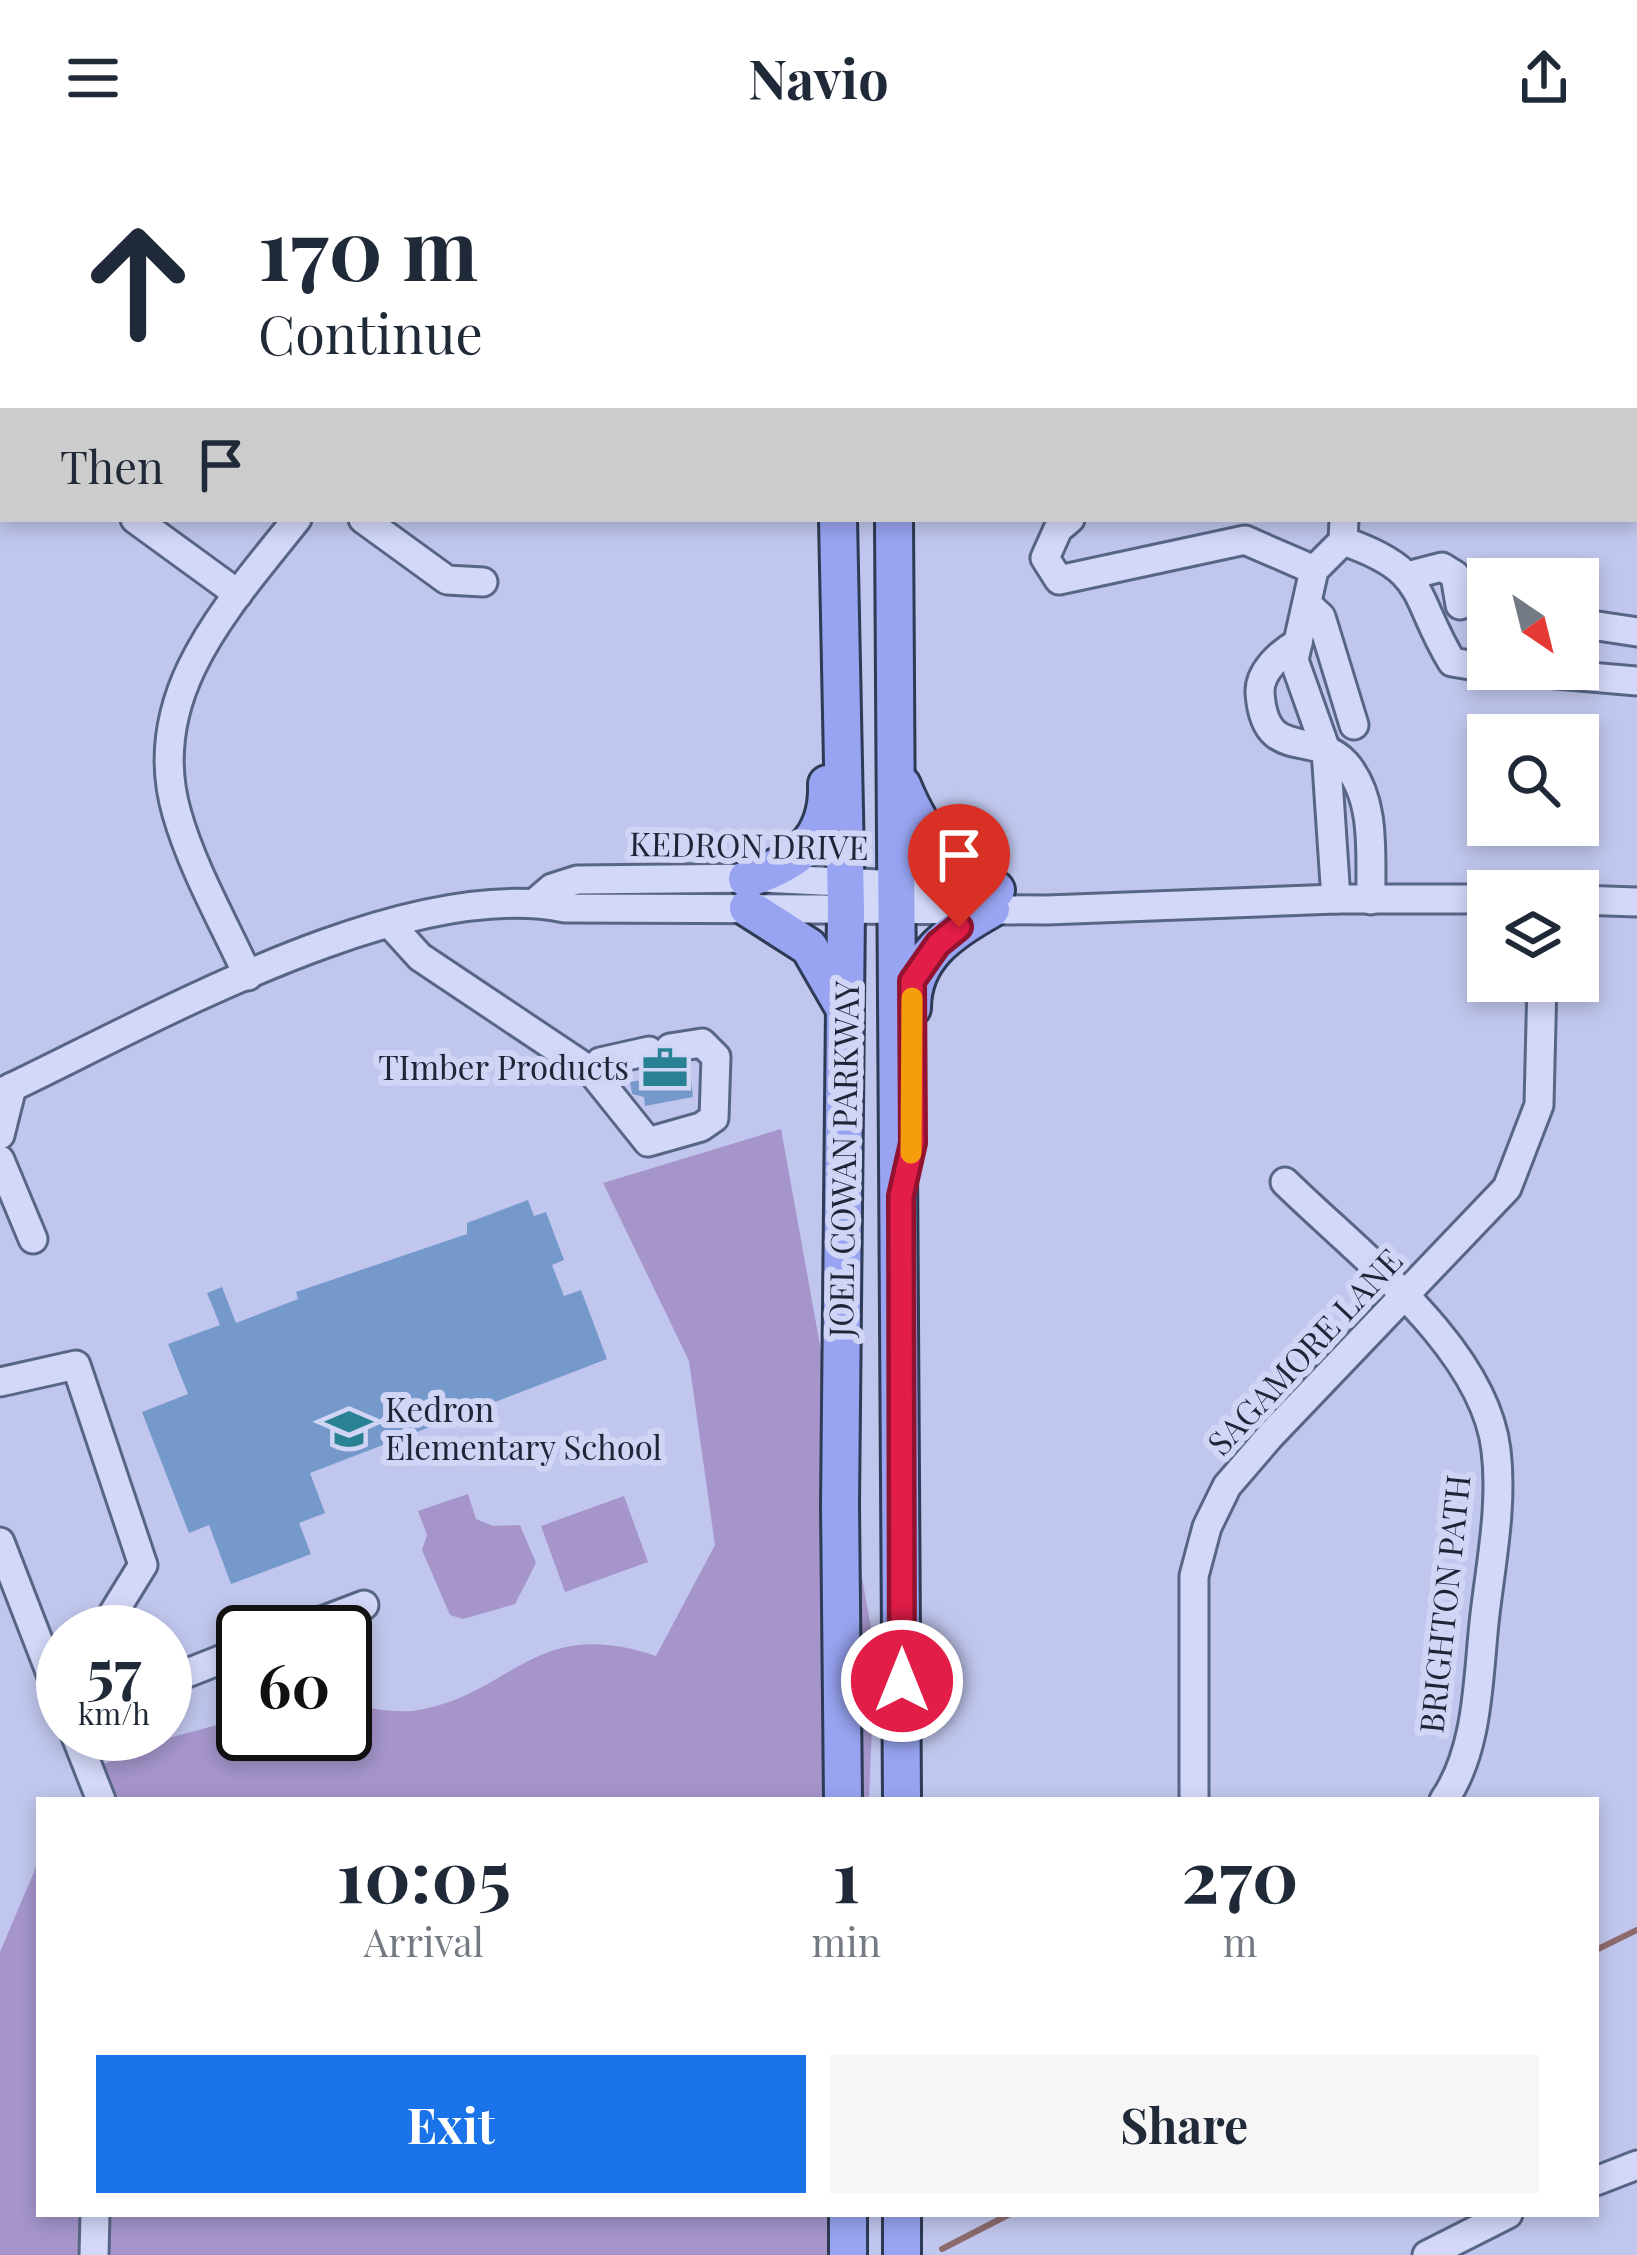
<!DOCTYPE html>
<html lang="en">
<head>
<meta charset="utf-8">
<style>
	body { margin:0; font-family:"Playfair Display",serif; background:#f6f6f7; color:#1f2937; height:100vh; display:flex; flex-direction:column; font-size:45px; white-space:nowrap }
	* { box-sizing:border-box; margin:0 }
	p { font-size:39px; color:#747a83 }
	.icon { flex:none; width:66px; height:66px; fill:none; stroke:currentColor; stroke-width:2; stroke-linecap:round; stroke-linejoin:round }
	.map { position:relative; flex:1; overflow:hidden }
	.side { position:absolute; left:36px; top:1641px; width:1563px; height:420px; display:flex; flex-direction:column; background:#fff; border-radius:0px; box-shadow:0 6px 18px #0003 }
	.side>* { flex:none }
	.top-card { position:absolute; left:0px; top:0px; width:1638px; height:366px; box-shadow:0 6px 18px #0003; background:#fff; color:#1f2937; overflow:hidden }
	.needle { width:78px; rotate:145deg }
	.buttons { position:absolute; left:1467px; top:402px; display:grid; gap:24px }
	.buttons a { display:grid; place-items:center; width:132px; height:132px; border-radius:0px; background:#fff; box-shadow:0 6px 18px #0003; font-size:60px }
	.speed { position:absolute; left:36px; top:1449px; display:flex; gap:24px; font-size:60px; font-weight:700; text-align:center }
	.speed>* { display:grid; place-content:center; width:156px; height:156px; border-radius:50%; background:#fff; box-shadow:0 6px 18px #0003; line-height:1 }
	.speed small { font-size:30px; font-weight:400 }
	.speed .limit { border:6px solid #111; border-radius:18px; background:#fff; color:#111 }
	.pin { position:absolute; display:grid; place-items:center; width:102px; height:102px; color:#fff; margin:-123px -51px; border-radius:50% 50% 50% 0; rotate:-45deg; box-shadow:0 0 12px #0007 }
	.pin .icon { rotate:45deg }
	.me { position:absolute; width:132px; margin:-66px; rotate:0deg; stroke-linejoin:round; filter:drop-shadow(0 0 9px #0008) }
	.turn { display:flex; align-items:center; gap:42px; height:252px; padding:0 60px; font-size:54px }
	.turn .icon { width:156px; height:156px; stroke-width:2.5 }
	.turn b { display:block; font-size:84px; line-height:102px }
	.then { display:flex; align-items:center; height:114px; padding:0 60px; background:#0003; gap:24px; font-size:45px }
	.eta { display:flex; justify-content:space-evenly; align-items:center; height:204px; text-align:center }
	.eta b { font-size:72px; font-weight:700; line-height:84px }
	.primary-button { display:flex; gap:24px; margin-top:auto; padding:24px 60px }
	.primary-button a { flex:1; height:138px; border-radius:0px; background:#1a73e8; color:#fff; font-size:48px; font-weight:700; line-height:138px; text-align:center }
	.primary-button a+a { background:#f6f6f7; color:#1f2937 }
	header { display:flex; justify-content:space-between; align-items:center; height:156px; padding:0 60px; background:#fff; font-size:54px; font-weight:700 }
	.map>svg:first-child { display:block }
</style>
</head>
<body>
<header><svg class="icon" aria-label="menu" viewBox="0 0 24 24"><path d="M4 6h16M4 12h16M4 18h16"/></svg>Navio<svg class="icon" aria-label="share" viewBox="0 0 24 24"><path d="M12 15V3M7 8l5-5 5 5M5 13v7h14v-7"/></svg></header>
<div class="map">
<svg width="1637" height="2099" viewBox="0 0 1637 2099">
	<rect width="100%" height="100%" fill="#c0c6ed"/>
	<!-- green -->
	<g fill="#a595cb">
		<path d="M 781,973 L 875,1494 L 869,1644 L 118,1644 L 104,1608 L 154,1586 L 243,1562 L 243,1578 L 345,1578 L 345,1549 C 368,1551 396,1558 419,1554 C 514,1537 535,1459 656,1500 L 715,1389 L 689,1205 L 603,1027 Z"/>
		<path d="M 468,1338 L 476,1363 L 493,1370 L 520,1369 L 536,1407 L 515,1448 L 463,1463 L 450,1459 L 422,1394 L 427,1379 L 418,1355 Z"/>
		<path d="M 624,1340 L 648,1406 L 565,1436 L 541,1370 Z"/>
		<path d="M 39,1704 L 39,2058 L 860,2058 L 861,2099 L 0,2099 L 0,1796 Z"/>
	</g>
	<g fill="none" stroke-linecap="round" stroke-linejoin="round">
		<!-- stream -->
		<g stroke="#8d6b6d" stroke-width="6">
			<path d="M 0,9 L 3,10"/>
			<path d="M 1596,1794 L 1637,1774"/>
			<path d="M 942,2093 L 1010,2058"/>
		</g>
	</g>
	<!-- building -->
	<g fill="#7699cb">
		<path d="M 689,907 L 693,941 L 645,950 L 644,941 L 632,938 L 630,926 L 642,924 L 640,915 Z"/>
		<path d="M 528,1044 L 534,1060 L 546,1056 L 564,1104 L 552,1109 L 564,1140 L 581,1134 L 607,1203 L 310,1317 L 325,1357 L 299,1367 L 311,1398 L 231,1428 L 209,1369 L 189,1377 L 142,1256 L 188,1238 L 168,1188 L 220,1169 L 207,1137 L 222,1131 L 236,1167 L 298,1143 L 296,1136 L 467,1078 L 467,1067 Z"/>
	</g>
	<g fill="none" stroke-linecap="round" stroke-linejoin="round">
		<!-- minor casing -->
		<g stroke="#586686" stroke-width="33">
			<g id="minor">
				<path d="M 451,0 L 451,3"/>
				<path d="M 1160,0 L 1164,3"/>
				<path d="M 1632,0 L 1634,3"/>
				<path d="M 1097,3 L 1099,0"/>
				<path d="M 1635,343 L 1637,345"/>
				<path d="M 135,363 L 238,438"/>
				<path d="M 363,363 L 447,424 L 483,426"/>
				<path d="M 1070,363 L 1058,373 L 1045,402 L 1059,424 L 1245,384 L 1314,414"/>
				<path d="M 1343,385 C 1430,415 1411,438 1452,506 L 1488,512"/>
				<path d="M 1407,420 L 1442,411 L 1455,419 L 1460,449"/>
				<path d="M 1307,448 L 1321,461 L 1354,569"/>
				<path d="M 1578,467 L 1637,476"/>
				<path d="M 1298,487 C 1280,497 1259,516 1260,537 C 1265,608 1313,573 1345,607 C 1377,643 1370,700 1371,744"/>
				<path d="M 1497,513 L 1637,525"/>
				<path d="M 1336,743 L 1326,594 L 1294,504 L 1314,414 L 1343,385 L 1344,363"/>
				<path d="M 538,744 L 552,732 L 577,724 L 760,722 L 995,734"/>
				<path d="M 1578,744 L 1637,746"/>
				<path d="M 390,768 L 420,801 L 592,916 L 648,986 L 701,971 L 714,962 L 716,901 L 702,887 L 670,892"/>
				<path d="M 248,820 C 224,767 193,714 177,658 C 142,539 229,449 297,363"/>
				<path d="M 592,916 L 600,906 L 649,895"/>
				<path d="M 0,937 C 148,867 403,719 565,752 L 1047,754 L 1336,743 L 1488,743"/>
				<path d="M 0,979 L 12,931"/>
				<path d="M 0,1004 L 33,1083"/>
				<path d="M 1285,1026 C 1357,1097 1484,1191 1496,1294 C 1503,1351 1490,1411 1484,1467 C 1478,1525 1478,1595 1444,1644"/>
				<path d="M 0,1226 L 76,1209 L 143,1409 L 106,1469 L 85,1476"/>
				<path d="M 0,1386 L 63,1549"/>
				<path d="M 293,1476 L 364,1449"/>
				<path d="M 165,1519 L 177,1521 L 243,1495"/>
				<path d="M 75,1578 L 101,1644"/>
				<path d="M 1194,1644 L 1194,1420 L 1207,1371 L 1227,1330 L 1270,1280 L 1507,1032 L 1539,949 L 1542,825"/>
				<path d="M 1596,2025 L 1637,2009"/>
				<path d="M 94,2099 L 95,2058"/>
				<path d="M 1427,2099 L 1508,2058"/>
			</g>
		</g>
		<!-- major casing -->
		<g stroke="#2d3b54" stroke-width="42">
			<g id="major">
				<path d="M 792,0 L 792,3"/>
				<path d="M 852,0 L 853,3"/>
				<path d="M 838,363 L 846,752 L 840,1349 L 843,1644"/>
				<path d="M 894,363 L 902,1644"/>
				<path d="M 902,629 C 923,681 947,707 996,734"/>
				<path d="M 747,723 C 796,707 829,684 827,628"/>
				<path d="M 748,752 L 809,791 L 843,850"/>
				<path d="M 912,852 C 912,801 950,776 991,753"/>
				<path d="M 848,2058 L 848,2099"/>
				<path d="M 902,2058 L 902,2099"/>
			</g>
		</g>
		<!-- minor -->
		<use href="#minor" stroke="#d3d8f8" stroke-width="27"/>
		<!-- major -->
		<use href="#major" stroke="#98a4f1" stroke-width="36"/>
	</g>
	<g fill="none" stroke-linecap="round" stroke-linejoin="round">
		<!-- route casing -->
		<g stroke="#92132f" stroke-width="30">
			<path id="route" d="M 902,1525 L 901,1040 L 913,987 L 912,825 L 938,788 L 959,771"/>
		</g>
		<!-- route -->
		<use href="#route" stroke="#e11d48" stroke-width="21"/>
		<!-- slow -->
		<path stroke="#f59e0b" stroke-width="21" d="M 911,997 L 912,842"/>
	</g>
	<!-- icons -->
	<defs>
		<g id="office-bare" transform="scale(3.6)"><path d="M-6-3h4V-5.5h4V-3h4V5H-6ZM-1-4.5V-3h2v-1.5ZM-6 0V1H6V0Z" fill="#298294" stroke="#d0d4f5" stroke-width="2.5" paint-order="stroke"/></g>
		<g id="school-bare" transform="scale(3.6)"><path d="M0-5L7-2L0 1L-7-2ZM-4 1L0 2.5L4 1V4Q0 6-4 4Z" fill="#298294" stroke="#d0d4f5" stroke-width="2.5" paint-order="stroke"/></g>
	</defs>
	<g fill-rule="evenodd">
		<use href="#office-bare" x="665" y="912"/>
		<use href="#school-bare" x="349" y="1273"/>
	</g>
	<g text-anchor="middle" stroke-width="12" stroke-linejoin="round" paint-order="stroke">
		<!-- street labels -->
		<g font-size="33" fill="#1d2536" stroke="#d0d4f5">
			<text transform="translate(749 690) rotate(1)" y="12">KEDRON DRIVE</text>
			<text transform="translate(844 1003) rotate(-89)" y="12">JOEL COWAN PARKWAY</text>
			<text transform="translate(1305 1196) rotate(-47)" y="12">SAGAMORE LANE</text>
			<text transform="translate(1445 1448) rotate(-84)" y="12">BRIGHTON PATH</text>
		</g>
		<!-- poi labels -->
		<g font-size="33" fill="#1d2536" stroke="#d0d4f5" text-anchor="end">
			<text x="629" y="924">TImber Products</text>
			<text x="385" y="1266" text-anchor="start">Kedron<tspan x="385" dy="38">Elementary School</tspan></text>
		</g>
	</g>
</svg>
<div class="buttons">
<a><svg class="needle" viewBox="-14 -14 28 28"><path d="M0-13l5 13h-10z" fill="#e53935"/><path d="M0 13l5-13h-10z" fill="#747a83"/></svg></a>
<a><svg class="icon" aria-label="search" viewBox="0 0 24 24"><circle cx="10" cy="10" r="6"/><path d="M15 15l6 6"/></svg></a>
<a><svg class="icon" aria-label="layers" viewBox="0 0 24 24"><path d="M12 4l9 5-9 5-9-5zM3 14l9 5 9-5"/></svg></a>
</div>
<div class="speed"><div>57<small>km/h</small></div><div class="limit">60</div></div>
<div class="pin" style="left:959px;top:771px;background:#d93025"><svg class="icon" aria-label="arrive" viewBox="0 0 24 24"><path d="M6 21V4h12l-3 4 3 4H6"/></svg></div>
<svg class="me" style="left:902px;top:1525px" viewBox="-20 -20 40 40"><circle r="17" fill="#e11d48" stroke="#fff" stroke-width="3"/><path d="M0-11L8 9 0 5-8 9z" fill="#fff"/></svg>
<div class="top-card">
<div class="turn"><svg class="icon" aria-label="ahead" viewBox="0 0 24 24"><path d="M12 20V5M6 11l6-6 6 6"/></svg><div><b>170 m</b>Continue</div></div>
<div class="then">Then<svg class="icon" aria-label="arrive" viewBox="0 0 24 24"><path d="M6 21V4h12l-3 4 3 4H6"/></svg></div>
</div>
<section class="side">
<div class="eta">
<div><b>10:05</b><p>Arrival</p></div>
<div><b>1</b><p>min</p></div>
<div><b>270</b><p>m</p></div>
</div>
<div class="primary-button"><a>Exit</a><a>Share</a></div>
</section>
</div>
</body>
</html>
